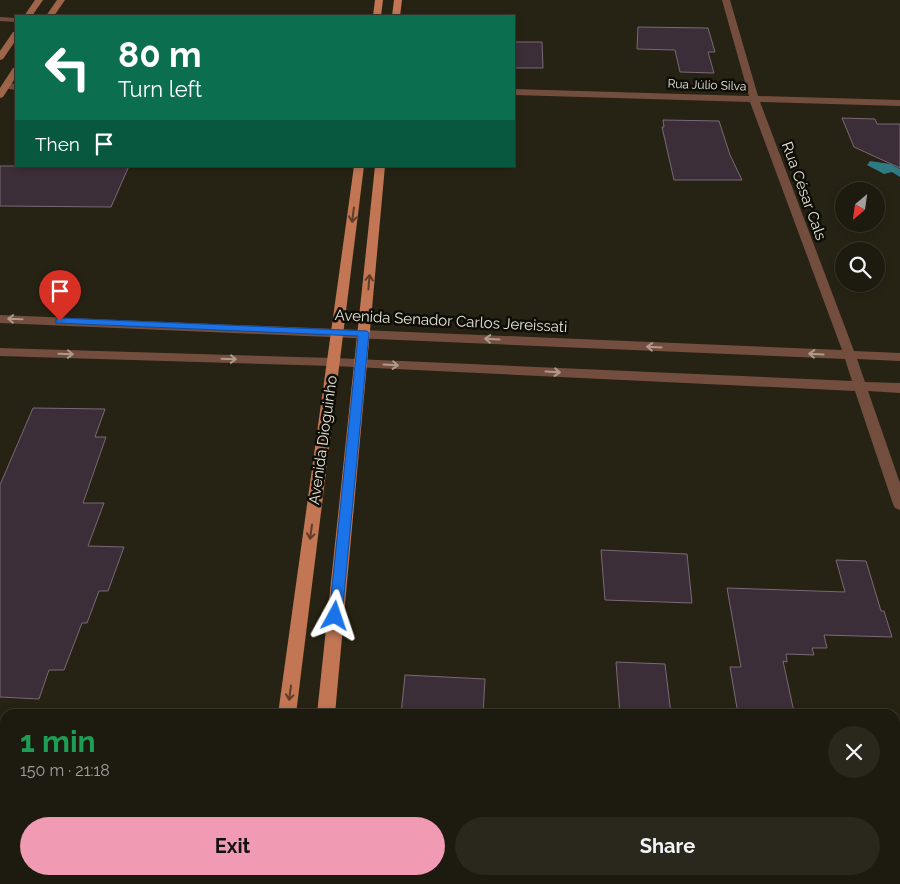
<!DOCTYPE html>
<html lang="en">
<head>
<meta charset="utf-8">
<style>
	body { margin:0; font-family:Raleway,sans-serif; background:#2a271d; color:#f1f3f6; height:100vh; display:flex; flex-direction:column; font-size:19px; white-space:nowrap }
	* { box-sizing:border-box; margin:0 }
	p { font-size:16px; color:#a0a19e }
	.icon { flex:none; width:28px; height:28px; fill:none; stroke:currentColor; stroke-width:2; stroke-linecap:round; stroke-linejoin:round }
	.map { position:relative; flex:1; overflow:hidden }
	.drawer { position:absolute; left:0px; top:709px; width:900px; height:176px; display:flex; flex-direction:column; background:#1d1a0f; border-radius:15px 15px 0 0; box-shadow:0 2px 8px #0003,0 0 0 1px #3b382f }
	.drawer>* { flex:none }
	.top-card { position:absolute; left:15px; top:15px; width:500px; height:152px; border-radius:0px; box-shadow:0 2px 8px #0003,0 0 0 1px #3b382f; background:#0b6e4f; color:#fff; overflow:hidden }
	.needle { width:32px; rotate:209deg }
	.tools { position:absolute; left:835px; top:182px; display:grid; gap:10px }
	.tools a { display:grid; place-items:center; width:50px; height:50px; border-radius:50%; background:#1d1a0f; box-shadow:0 2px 8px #0003,0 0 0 1px #3b382f; font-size:25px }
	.pin { position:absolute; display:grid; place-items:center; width:42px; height:42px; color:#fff; margin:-51px -21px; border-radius:50% 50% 50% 0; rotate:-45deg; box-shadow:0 0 5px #0007 }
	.pin .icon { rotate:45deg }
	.me { position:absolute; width:55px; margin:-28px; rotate:5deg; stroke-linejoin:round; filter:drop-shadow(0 0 4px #0008) }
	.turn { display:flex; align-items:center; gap:18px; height:105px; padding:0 20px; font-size:22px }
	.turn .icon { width:65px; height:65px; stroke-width:2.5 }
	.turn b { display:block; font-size:35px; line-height:42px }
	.then { display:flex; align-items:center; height:48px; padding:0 20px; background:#0003; gap:10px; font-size:19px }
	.round { display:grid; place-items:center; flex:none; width:52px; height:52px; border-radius:26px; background:#2a271d }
	.headline { display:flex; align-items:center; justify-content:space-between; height:85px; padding:0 20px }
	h1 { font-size:30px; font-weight:700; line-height:38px; color:#1e9e55 }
	.button { display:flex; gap:10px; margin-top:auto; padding:10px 20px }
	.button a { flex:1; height:58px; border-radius:30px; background:#f19ab3; color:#111; font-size:20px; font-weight:700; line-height:58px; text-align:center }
	.button a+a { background:#2a271d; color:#f1f3f6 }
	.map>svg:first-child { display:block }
</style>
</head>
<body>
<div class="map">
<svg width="900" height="884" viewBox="0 0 900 884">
	<rect width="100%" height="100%" fill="#272314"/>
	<!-- water -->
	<path fill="#2e7b84" d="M 870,161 L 890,164 L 900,169 L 900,177 L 892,172 L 884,174 L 867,165 Z"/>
	<!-- building -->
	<g fill="#3c2e38" stroke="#796975">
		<path d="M 638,27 L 708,28 L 715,52 L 708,52 L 714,73 L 680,72 L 675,50 L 637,49 Z"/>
		<path d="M 514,42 L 542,42 L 543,68 L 514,68 Z"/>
		<path d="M 842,118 L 875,119 L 877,124 L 900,124 L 900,168 L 854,147 Z"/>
		<path d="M 663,120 L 719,121 L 730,155 L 742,180 L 674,180 L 662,127 L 664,127 Z"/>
		<path d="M 0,166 L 129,166 L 111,207 L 0,206 Z"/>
		<path d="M 33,408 L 105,409 L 95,437 L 106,437 L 83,503 L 104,503 L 88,546 L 124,547 L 108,591 L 99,591 L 87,623 L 82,623 L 64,670 L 49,670 L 39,699 L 0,697 L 0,485 Z"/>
		<path d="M 601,550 L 687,554 L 692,603 L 605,600 Z"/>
		<path d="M 836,560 L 866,561 L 881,611 L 884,611 L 892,637 L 824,635 L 827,648 L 812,648 L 814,655 L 786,654 L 787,662 L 783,661 L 794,712 L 788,712 L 788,714 L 738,714 L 730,667 L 741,667 L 727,588 L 845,592 Z"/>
		<path d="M 616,662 L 665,664 L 671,714 L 620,714 Z"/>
		<path d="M 405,675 L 485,679 L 483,714 L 401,714 Z"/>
	</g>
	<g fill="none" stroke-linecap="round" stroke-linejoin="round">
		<!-- service -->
		<path fill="#734e3e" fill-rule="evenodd" d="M 0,17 L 16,18 L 16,22 L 0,21 Z"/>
		<!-- minor -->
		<g fill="#734e3e" fill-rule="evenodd">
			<path d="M 722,0 L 730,0 L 758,96 L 900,100 L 900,106 L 760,102 L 854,351 L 900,353 L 900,361 L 857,359 L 865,382 L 900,383 L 900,393 L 868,391 L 900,483 L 900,510 L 895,508 L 893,504 L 855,391 L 333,366 L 0,356 L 0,348 L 333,358 L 852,381 L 845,359 L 0,323 L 0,315 L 842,350 L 750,102 L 514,95 L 514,89 L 749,96 Z"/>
			<path d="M 6,83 L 16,84 L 16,90 L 3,88 L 1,86 Z"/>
		</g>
		<!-- secondary -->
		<g fill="#9f654b" fill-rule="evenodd">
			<path d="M 35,0 L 43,0 L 32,16 L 24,16 Z"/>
			<path d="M 57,0 L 65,0 L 54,16 L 46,16 Z"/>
			<path d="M 13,32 L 16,32 L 16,40 L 3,59 L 0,60 L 0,51 Z"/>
			<path d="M 16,67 L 16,77 L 3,97 L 0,98 L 0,88 L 13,68 Z"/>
		</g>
		<!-- primary -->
		<g fill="#c27654" fill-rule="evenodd">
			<path d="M 375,0 L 383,0 L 381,16 L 373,16 Z"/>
			<path d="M 394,0 L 402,0 L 400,16 L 392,16 Z"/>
			<path d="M 354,166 L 364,166 L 296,714 L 278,714 Z"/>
			<path d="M 375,166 L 385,166 L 335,714 L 317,714 Z"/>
			<path d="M 255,880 L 275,880 L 274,884 L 254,884 Z"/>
			<rect x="299" y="880" width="20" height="4"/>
		</g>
	</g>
	<!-- one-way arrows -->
	<defs><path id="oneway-shaft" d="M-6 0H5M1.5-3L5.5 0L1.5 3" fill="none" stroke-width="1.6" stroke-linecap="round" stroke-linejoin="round" transform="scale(1.25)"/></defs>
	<g stroke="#5f3c29">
		<use href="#oneway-shaft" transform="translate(353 215) rotate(97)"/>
		<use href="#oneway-shaft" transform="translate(369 282) rotate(-85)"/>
		<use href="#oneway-shaft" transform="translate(311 532) rotate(98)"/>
		<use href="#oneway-shaft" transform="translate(290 693) rotate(98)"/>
	</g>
	<g stroke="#ad9a8c">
		<use href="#oneway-shaft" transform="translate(15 319) rotate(-178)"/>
		<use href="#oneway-shaft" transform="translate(492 339) rotate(-177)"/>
		<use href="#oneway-shaft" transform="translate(654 347) rotate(-177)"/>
		<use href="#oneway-shaft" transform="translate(66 354) rotate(2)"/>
		<use href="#oneway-shaft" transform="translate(816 354) rotate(-177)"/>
		<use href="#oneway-shaft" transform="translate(229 359) rotate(2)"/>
		<use href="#oneway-shaft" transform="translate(391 365) rotate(3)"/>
		<use href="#oneway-shaft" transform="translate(553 372) rotate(3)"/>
	</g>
	<!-- route -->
	<path fill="#1a73e8" stroke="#114b97" d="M 60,318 L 367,331 L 369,333 L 342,616 L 340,620 L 335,622 L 331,620 L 329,616 L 358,336 L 56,323 L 56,319 Z"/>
	<g text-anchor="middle" stroke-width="5" stroke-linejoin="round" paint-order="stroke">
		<!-- far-street labels -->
		<g font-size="12" fill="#e7e5db" stroke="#0e0d06">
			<text transform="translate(707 85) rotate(2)" y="4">Rua Júlio Silva</text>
		</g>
		<!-- street labels -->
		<g font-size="15" fill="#e7e5db" stroke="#0e0d06">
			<text transform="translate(804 191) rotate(70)" y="5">Rua César Cals</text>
			<text transform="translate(451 321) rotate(3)" y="5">Avenida Senador Carlos Jereissati</text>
			<text transform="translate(323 440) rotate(-82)" y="5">Avenida Dioguinho</text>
		</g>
	</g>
</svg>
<div class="tools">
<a><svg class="needle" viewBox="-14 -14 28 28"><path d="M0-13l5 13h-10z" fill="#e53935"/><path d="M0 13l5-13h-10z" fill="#a0a19e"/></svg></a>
<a><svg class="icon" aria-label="search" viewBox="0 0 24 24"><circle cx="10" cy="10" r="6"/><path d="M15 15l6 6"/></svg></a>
</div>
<div class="pin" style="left:60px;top:321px;background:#d93025"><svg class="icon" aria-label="arrive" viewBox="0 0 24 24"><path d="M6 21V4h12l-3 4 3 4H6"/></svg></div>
<svg class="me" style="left:335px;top:616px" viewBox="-20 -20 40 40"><path d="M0-17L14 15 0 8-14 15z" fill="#1a73e8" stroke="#fff" stroke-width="4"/></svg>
<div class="top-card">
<div class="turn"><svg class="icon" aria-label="left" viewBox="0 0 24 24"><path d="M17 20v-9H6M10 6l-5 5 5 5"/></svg><div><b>80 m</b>Turn left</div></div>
<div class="then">Then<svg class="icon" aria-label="arrive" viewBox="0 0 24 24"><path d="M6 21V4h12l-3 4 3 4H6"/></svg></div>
</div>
<section class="drawer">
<div class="headline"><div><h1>1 min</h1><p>150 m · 21:18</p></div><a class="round"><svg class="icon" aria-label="close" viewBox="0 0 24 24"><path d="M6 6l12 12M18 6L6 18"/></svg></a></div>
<div class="button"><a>Exit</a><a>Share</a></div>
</section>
</div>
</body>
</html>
